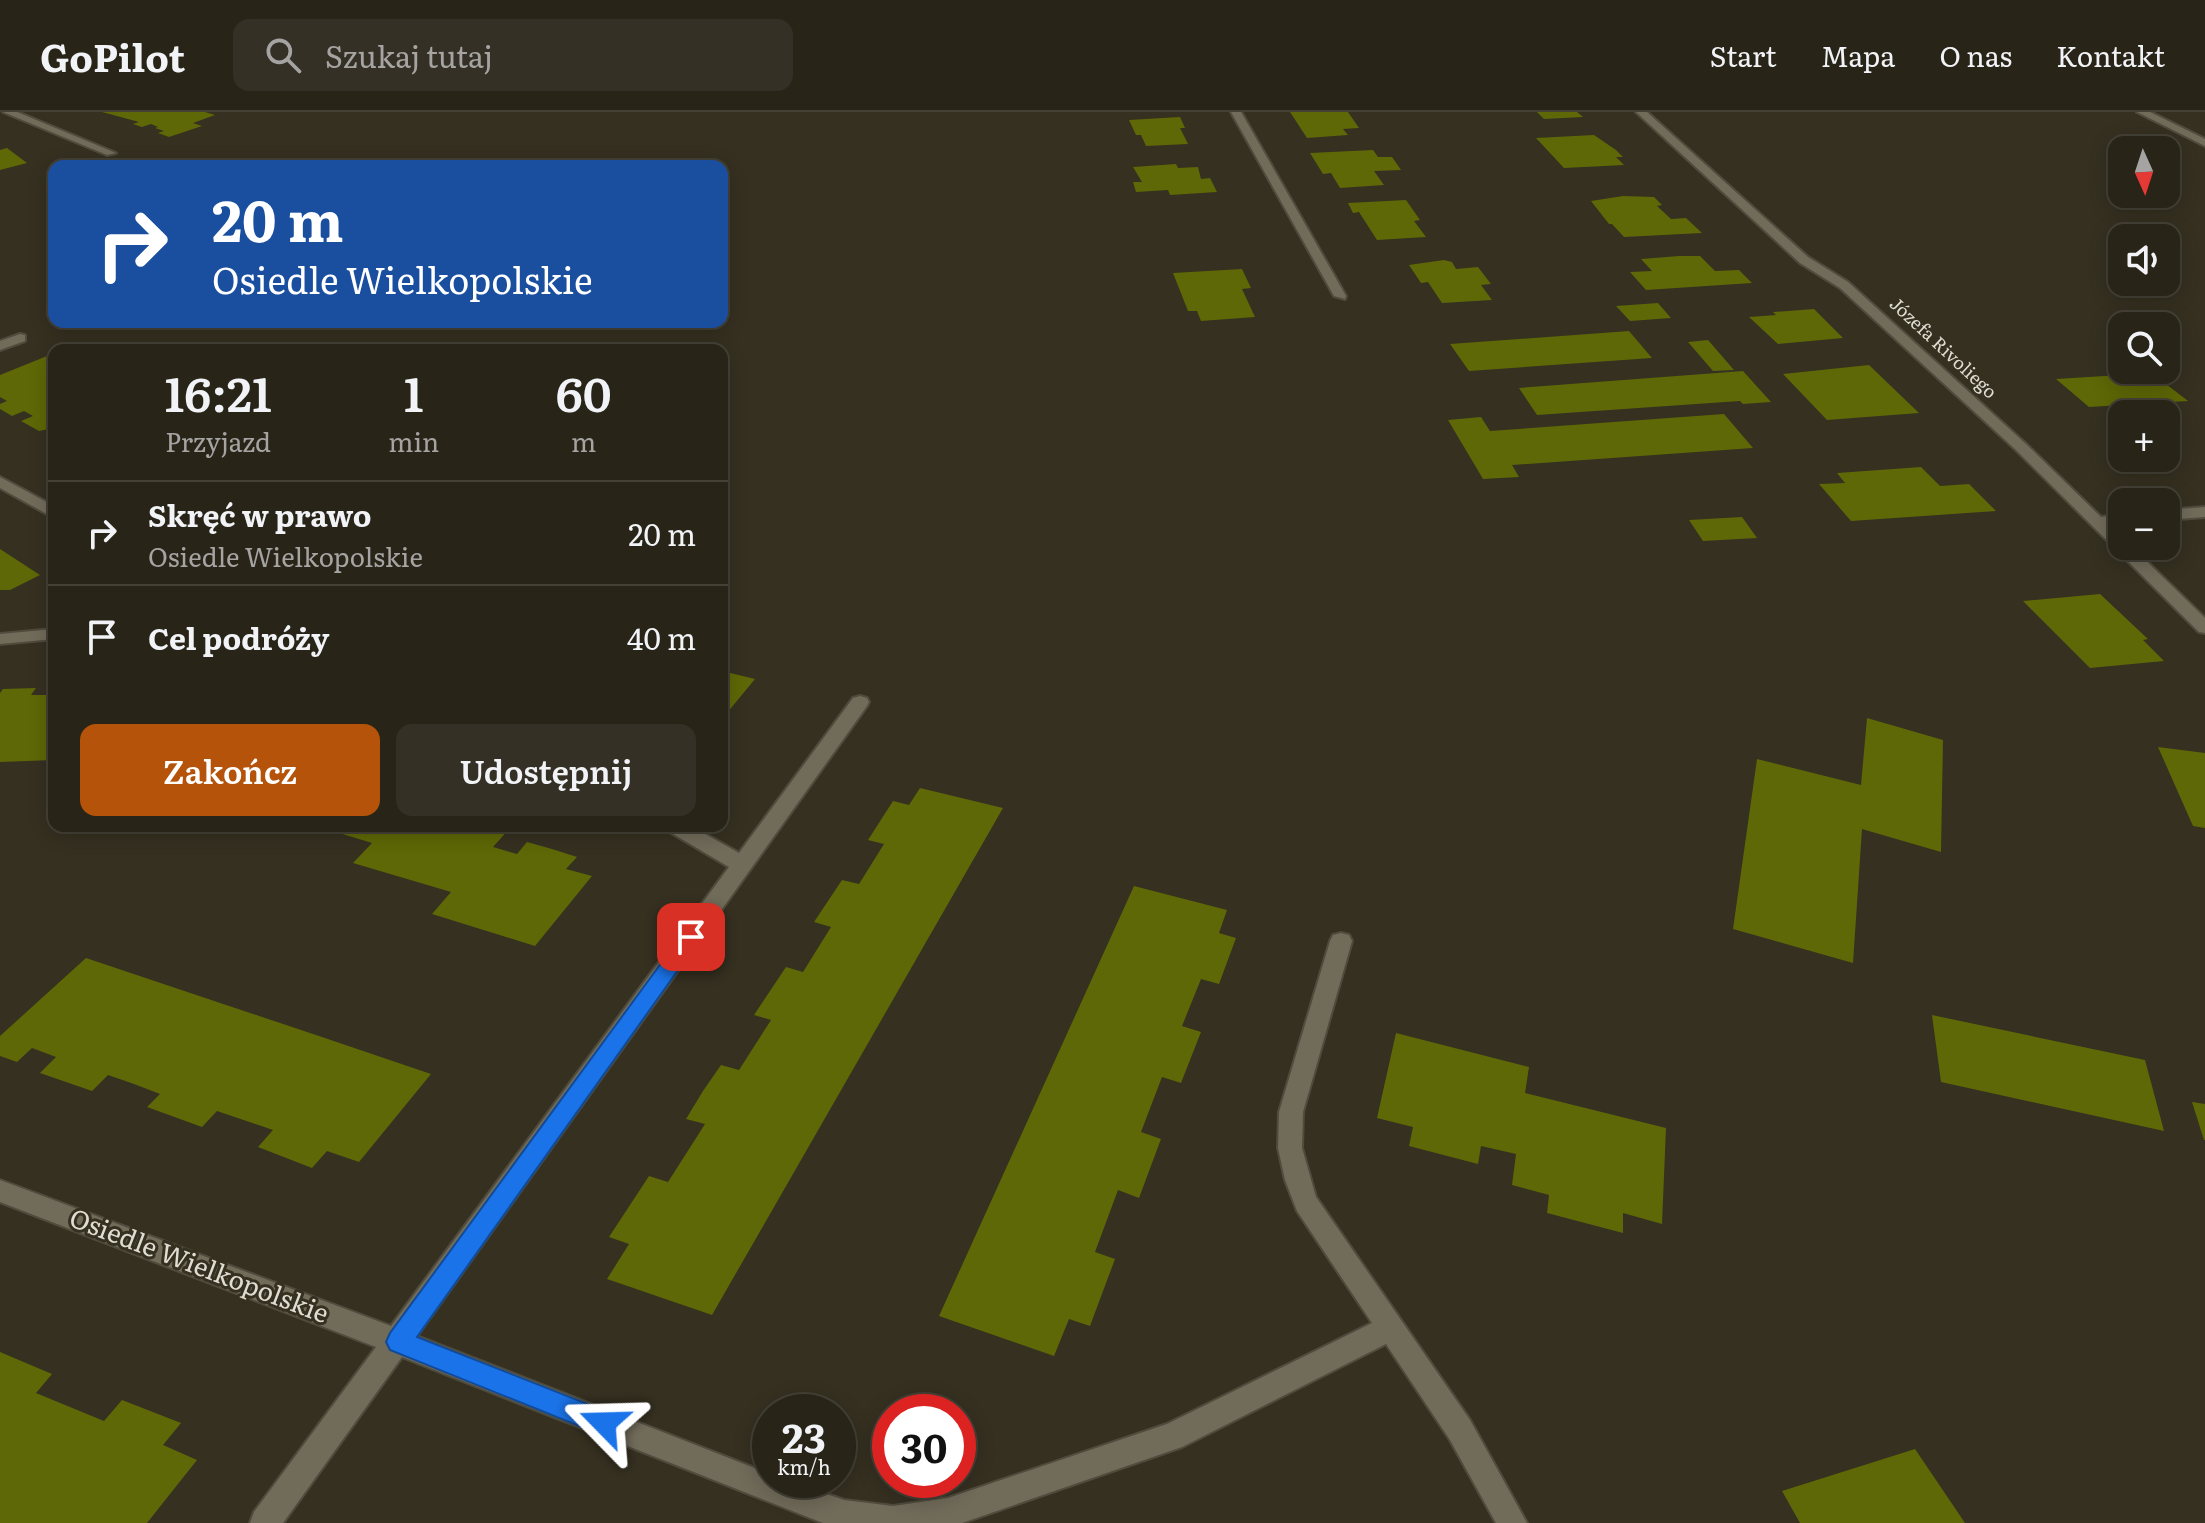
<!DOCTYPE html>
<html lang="pl">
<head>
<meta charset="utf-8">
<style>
	body { margin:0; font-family:Literata,serif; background:#343025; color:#f1f3f6; height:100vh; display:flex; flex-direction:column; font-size:30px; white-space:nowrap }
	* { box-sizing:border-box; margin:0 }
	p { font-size:26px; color:#a5a4a2 }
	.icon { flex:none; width:44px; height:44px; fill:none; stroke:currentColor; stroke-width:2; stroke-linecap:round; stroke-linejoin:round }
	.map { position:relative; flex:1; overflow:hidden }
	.side { position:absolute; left:48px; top:232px; width:680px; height:488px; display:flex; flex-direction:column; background:#282418; border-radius:16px; box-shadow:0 4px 20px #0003,0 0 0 2px #444137 }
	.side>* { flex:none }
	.hud { position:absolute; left:48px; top:48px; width:680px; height:168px; border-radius:16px; box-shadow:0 4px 20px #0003,0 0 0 2px #444137; background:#1a4fa0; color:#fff; overflow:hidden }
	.needle { width:52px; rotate:177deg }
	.buttons { position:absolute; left:2108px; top:24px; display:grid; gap:16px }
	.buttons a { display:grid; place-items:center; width:72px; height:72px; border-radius:16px; background:#282418; box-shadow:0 4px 20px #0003,0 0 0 2px #444137; font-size:40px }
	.speed { position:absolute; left:752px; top:1282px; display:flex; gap:16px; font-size:40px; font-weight:700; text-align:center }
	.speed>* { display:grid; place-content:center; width:104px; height:104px; border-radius:50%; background:#282418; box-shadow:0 4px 20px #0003,0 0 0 2px #444137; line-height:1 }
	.speed small { font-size:20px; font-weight:400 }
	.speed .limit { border:12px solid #d22; background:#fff; color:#111 }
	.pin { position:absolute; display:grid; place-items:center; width:68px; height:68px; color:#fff; margin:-34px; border-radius:16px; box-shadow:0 4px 12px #0006 }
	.me { position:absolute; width:88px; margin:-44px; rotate:292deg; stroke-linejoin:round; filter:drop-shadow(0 0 6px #0008) }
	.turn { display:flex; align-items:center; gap:28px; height:168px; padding:0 32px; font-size:36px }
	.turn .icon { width:104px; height:104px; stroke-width:2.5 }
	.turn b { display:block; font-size:56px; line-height:68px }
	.eta { display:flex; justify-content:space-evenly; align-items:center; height:136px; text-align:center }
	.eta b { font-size:48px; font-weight:600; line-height:56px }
	.primary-button { display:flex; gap:16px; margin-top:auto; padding:16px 32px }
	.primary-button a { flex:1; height:92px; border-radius:16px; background:#b45309; color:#fff; font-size:32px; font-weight:600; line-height:92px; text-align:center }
	.primary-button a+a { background:#343025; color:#f1f3f6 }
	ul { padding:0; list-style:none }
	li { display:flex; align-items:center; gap:24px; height:104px; padding:0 32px; border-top:2px solid #444137 }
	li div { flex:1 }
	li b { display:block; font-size:30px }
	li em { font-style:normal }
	header { display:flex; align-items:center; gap:48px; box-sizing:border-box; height:112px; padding:0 40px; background:#282418; border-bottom:2px solid #444137 }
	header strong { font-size:38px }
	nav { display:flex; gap:44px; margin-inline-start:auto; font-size:28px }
	.search { width:560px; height:72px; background:#343025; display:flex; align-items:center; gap:20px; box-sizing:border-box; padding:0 28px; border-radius:16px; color:#a5a4a2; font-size:30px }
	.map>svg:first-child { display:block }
</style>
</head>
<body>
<header>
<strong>GoPilot</strong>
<div class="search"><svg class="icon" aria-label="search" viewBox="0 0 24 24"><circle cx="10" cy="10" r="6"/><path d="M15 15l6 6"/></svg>Szukaj tutaj</div>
<nav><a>Start</a><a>Mapa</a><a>O nas</a><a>Kontakt</a></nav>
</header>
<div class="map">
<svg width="2205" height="1411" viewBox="0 0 2205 1411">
	<rect width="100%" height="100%" fill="#353020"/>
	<!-- building -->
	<g fill="#5e6806">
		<path d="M 102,0 L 205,0 L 215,3 L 193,11 L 202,14 L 169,25 L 158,21 L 164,19 L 155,16 L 158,15 L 151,12 L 142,15 L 133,12 L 139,10 Z"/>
		<path d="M 1290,0 L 1348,0 L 1359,16 L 1343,17 L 1348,23 L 1307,26 Z"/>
		<path d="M 1537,0 L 1577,0 L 1583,5 L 1544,7 Z"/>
		<path d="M 1180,5 L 1185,16 L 1180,16 L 1188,32 L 1146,34 L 1141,23 L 1136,23 L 1129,8 Z"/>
		<path d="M 1594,23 L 1616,38 L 1623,45 L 1616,45 L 1624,53 L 1564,56 L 1536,26 Z"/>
		<path d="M 7,36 L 27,51 L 0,58 L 0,38 Z"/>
		<path d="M 1373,38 L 1378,45 L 1392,45 L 1401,58 L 1374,59 L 1384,73 L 1340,76 L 1331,61 L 1323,62 L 1310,41 Z"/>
		<path d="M 1176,52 L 1178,56 L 1198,55 L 1201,67 L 1210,66 L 1217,80 L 1170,83 L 1168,78 L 1136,80 L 1133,70 L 1142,70 L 1133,55 Z"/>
		<path d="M 1623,84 L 1654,85 L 1662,93 L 1657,94 L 1671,107 L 1686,106 L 1702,121 L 1624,125 L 1612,112 L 1609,112 L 1591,89 Z"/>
		<path d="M 1406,88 L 1420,108 L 1414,109 L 1426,125 L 1377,128 L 1359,100 L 1353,101 L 1348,91 Z"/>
		<path d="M 1679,144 L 1700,144 L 1715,159 L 1739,158 L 1752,171 L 1646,178 L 1630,160 L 1652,159 L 1641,147 Z"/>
		<path d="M 1444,148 L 1452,150 L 1456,157 L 1478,155 L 1491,172 L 1481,173 L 1492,188 L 1442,191 L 1428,170 L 1421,171 L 1409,153 Z"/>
		<path d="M 1242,157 L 1251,176 L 1242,177 L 1255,205 L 1201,209 L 1197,199 L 1188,199 L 1173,161 Z"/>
		<path d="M 1658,191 L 1671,206 L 1630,209 L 1616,194 Z"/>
		<path d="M 1814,197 L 1843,226 L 1778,232 L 1749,205 L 1776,203 L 1773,200 Z"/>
		<path d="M 1629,219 L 1652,246 L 1469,259 L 1450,232 Z"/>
		<path d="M 1708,228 L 1734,258 L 1713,259 L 1688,230 Z"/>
		<path d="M 47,244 L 54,248 L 54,316 L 39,319 L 21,309 L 33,304 L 24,299 L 12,304 L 0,297 L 0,292 L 7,289 L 0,285 L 0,263 Z"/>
		<path d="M 1869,253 L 1919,301 L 1827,308 L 1783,262 Z"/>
		<path d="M 1743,259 L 1771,290 L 1743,292 L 1740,289 L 1537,303 L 1519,276 Z"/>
		<path d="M 2121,263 L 2135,274 L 2166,272 L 2188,289 L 2089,295 L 2056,267 Z"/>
		<path d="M 1724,302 L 1753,336 L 1512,353 L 1519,365 L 1483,367 L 1448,308 L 1481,305 L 1490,319 Z"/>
		<path d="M 1921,355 L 1940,374 L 1969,372 L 1996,399 L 1851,409 L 1819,372 L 1845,371 L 1837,361 Z"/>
		<path d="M 1742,405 L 1757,426 L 1703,429 L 1689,408 Z"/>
		<path d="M 0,437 L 40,463 L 10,478 L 0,478 Z"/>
		<path d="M 2100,482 L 2148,527 L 2143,528 L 2164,549 L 2090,556 L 2023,489 Z"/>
		<path d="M 722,559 L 755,567 L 722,607 Z"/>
		<path d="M 36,576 L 31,583 L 51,583 L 54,578 L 54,648 L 0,650 L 0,581 L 3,577 Z"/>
		<path d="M 1867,606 L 1943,628 L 1941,740 L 1862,717 L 1853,851 L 1733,817 L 1757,647 L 1861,673 Z"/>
		<path d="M 2158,635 L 2205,641 L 2205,716 L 2193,714 Z"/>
		<path d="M 920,676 L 1003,696 L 712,1203 L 607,1167 L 629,1132 L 609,1125 L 649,1064 L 668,1070 L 705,1012 L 686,1007 L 703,979 L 721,953 L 739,958 L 771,908 L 754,903 L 786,855 L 803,860 L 831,815 L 814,810 L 842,768 L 859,772 L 884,732 L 868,728 L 893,689 L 909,693 Z"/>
		<path d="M 316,714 L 507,714 L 511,715 L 493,735 L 517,742 L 527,730 L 552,737 L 577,745 L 566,757 L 592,764 L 535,834 L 432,802 L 451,780 L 353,751 L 372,731 Z"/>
		<path d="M 1134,774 L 1227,798 L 1219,821 L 1236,826 L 1219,872 L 1201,867 L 1182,914 L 1201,920 L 1181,971 L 1162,965 L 1141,1020 L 1161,1027 L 1139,1086 L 1118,1078 L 1095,1140 L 1115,1147 L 1090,1214 L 1069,1207 L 1054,1244 L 939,1204 Z"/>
		<path d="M 86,846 L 319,924 L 431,962 L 359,1050 L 327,1039 L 312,1056 L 258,1035 L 273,1018 L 217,999 L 202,1015 L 147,995 L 160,982 L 134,972 L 108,963 L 92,979 L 40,961 L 56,945 L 32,936 L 17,950 L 0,944 L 0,924 Z"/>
		<path d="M 1932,903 L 2145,948 L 2164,1019 L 1941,970 Z"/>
		<path d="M 1396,921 L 1529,955 L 1525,981 L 1666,1016 L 1662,1112 L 1623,1101 L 1623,1121 L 1547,1101 L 1549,1083 L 1512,1073 L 1516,1042 L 1481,1034 L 1478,1052 L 1409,1034 L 1413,1015 L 1377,1006 Z"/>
		<path d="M 2192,990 L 2205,992 L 2205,1028 L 2204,1028 Z"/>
		<path d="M 0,1240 L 52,1262 L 36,1281 L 104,1309 L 122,1288 L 181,1311 L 163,1333 L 197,1348 L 147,1411 L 0,1411 Z"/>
		<path d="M 1915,1337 L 1965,1411 L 1800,1411 L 1782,1379 Z"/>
	</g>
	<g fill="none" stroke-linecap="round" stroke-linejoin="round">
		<!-- street casing -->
		<g stroke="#4f4b3d" stroke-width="4">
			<g id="street">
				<path d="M 3,0 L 17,0 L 116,41 L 107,43 Z"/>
				<path d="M 1231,0 L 1241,0 L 1346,184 L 1345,187 L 1334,184 Z"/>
				<path d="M 1636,0 L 1647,0 L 1808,145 L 1848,170 L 2026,332 L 2101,405 L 2122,402 L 2122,412 L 2110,413 L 2122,425 L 2122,434 L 2131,434 L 2205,506 L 2205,521 L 2199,520 L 2016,338 L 1840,176 L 1800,151 Z"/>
				<path d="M 2137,0 L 2150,0 L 2205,27 L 2205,34 Z"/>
				<path d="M 20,222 L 25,223 L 25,229 L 0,238 L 0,229 Z"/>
				<path d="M 0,365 L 54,394 L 54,406 L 0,376 Z"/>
				<path d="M 2205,395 L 2205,405 L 2166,408 L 2166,398 Z"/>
				<path d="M 54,517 L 54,527 L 0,532 L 0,522 Z"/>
				<path d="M 860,584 L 867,586 L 869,590 L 867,594 L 417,1224 L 770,1362 L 770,1368 L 786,1368 L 844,1388 L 893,1394 L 948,1386 L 1167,1312 L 1372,1211 L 1297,1099 L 1285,1068 L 1278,1036 L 1279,1000 L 1330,829 L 1333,823 L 1341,821 L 1349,823 L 1352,829 L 1303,1000 L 1302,1036 L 1316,1085 L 1470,1308 L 1527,1411 L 1496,1411 L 1450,1328 L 1386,1232 L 1182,1335 L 962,1411 L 823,1411 L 402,1245 L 283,1411 L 250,1411 L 254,1400 L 376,1235 L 0,1090 L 0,1068 L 391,1214 L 729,755 L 668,719 L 665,714 L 691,714 L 739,741 L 853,586 Z"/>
			</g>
		</g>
		<!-- street -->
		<use href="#street" fill="#716b5a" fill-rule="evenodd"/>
	</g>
	<!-- route -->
	<path fill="#1a73e8" stroke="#114b97" stroke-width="2" d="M 691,817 L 698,820 L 700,825 L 698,830 L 417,1225 L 613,1302 L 617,1311 L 613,1320 L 604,1324 L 390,1238 L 386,1230 L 390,1221 L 684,820 Z"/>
	<g text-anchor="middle" stroke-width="6" stroke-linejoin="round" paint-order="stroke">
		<!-- far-street labels -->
		<g font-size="18" fill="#dfdcd2" stroke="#353020">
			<text transform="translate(1943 236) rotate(43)" y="6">Józefa Rivoliego</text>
		</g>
		<!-- near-street labels -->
		<g font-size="26" fill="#dfdcd2" stroke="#353020">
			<text transform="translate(199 1154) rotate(21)" y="9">Osiedle Wielkopolskie</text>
		</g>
	</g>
</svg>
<div class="buttons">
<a><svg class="needle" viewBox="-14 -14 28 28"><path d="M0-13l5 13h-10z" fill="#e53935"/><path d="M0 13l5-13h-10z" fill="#a5a4a2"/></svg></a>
<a><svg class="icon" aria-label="sound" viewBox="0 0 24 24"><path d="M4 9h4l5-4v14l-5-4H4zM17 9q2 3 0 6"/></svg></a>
<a><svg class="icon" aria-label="search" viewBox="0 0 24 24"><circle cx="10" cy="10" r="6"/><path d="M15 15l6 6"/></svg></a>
<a>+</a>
<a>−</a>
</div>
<div class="speed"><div>23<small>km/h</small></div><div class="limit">30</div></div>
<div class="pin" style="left:691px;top:825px;background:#d93025"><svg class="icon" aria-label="arrive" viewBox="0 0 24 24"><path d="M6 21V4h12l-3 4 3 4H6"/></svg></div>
<svg class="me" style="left:604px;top:1311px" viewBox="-20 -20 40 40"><path d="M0-17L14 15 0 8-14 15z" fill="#1a73e8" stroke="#fff" stroke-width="4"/></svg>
<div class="hud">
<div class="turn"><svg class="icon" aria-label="right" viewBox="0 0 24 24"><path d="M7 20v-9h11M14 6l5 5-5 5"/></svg><div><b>20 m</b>Osiedle Wielkopolskie</div></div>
</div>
<section class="side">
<div class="eta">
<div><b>16:21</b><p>Przyjazd</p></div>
<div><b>1</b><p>min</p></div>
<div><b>60</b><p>m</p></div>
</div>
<ul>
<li><svg class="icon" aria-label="right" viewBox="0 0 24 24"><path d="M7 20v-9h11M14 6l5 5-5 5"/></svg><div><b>Skręć w prawo</b><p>Osiedle Wielkopolskie</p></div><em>20 m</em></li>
<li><svg class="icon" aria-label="arrive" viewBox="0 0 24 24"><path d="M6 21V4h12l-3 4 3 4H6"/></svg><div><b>Cel podróży</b></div><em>40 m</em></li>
</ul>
<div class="primary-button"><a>Zakończ</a><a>Udostępnij</a></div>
</section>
</div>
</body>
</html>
